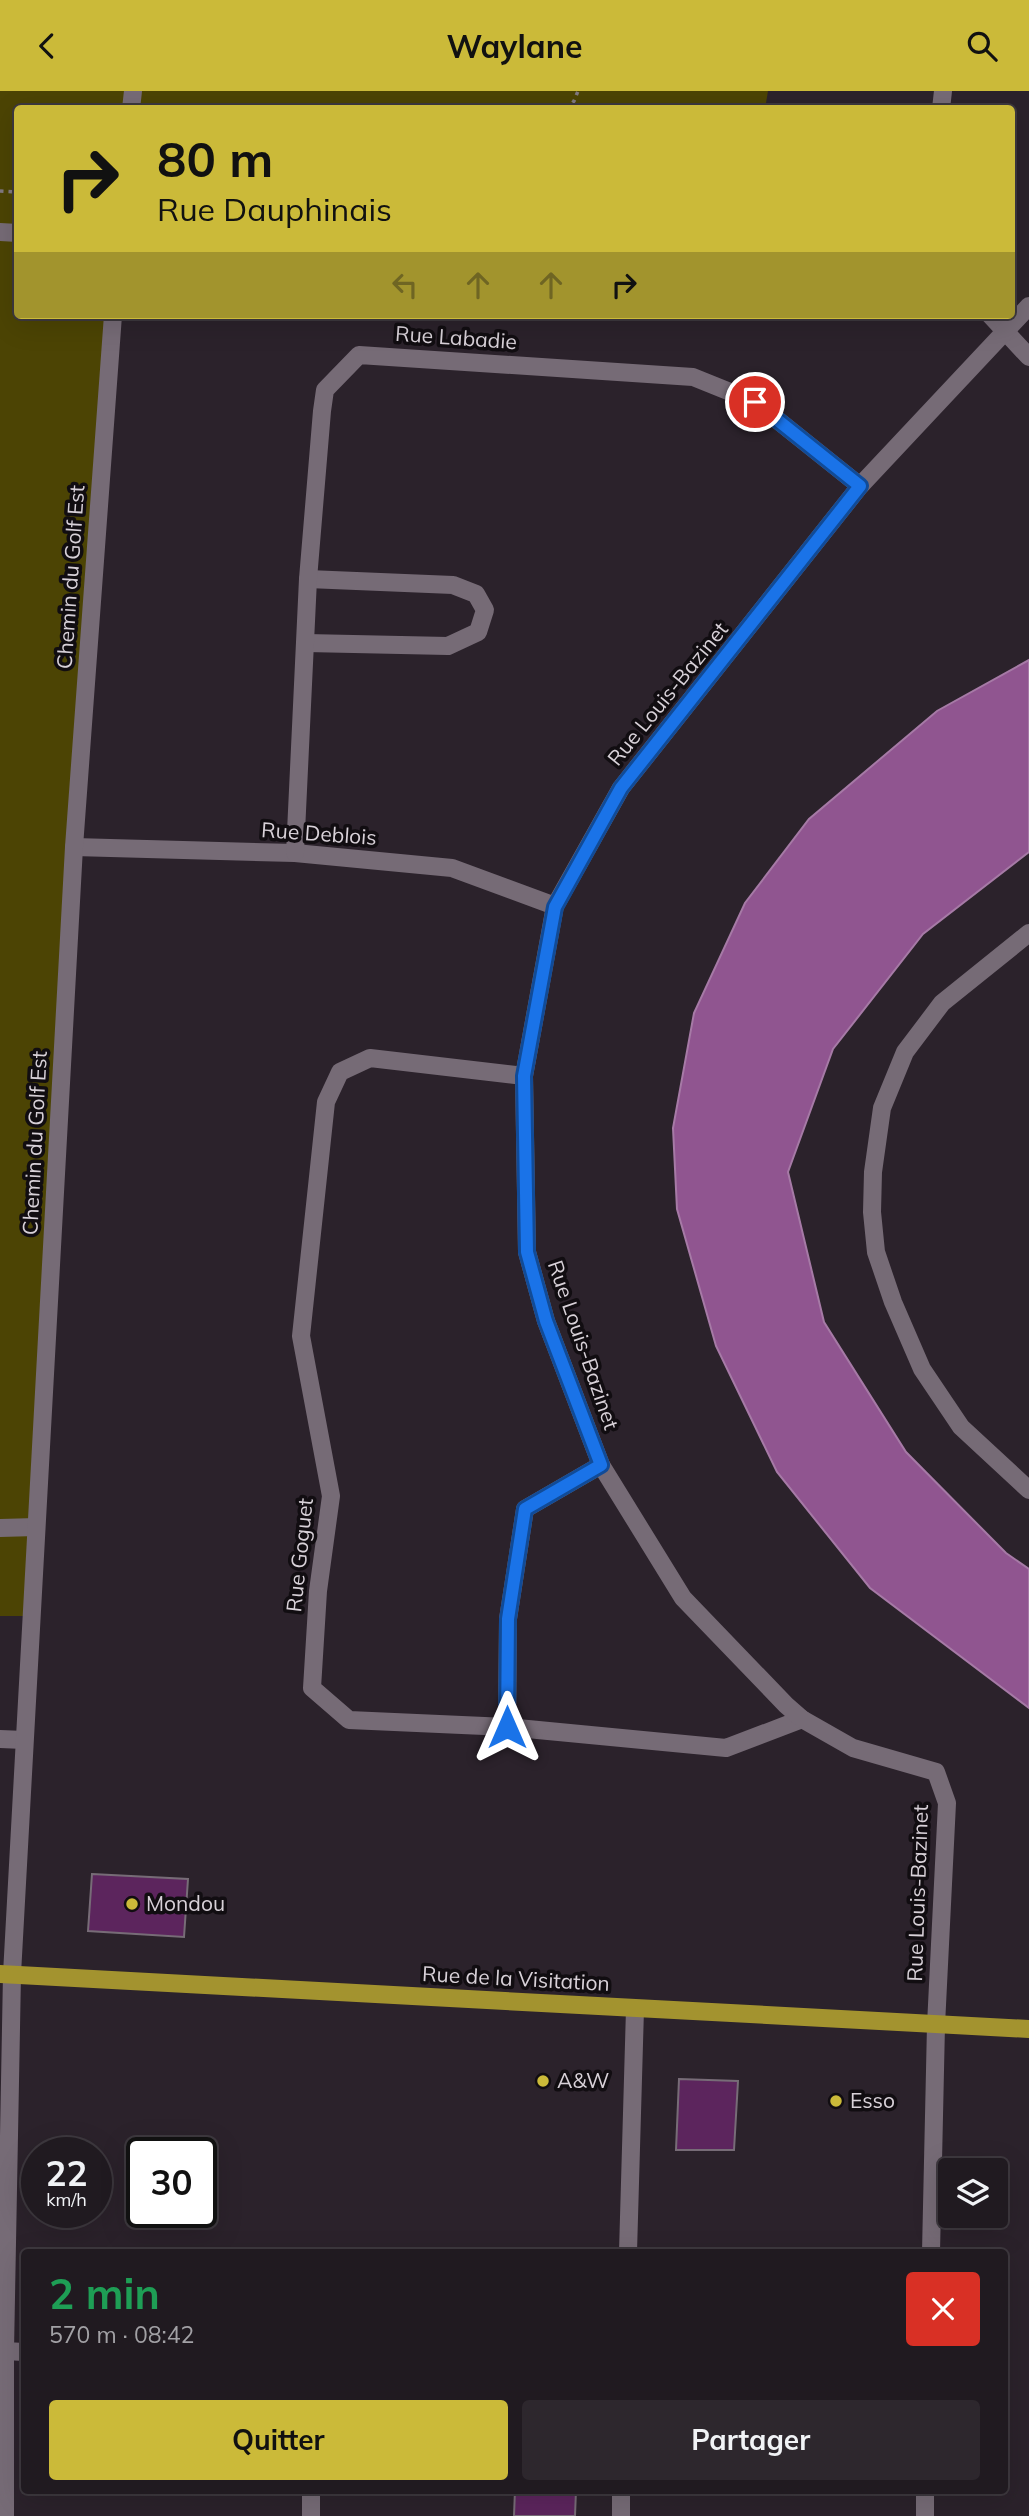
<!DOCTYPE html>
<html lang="fr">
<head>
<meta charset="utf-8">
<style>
	body { margin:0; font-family:Mulish,sans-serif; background:#2d272d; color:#f1f3f6; height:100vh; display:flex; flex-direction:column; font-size:26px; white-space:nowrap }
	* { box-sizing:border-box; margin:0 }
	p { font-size:23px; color:#a2a1a5 }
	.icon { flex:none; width:38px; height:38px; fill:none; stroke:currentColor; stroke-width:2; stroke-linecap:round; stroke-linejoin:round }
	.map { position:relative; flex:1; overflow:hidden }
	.side { position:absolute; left:21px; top:2158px; width:987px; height:245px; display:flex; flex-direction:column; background:#201a20; border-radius:7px; box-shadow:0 7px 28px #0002,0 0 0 2px #3d383e }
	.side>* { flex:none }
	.hud { position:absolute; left:14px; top:14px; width:1001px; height:214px; border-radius:7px; box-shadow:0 7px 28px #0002,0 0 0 2px #3d383e; background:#cbba39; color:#111; overflow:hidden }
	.tools { position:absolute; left:938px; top:2067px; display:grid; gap:14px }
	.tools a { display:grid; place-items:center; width:70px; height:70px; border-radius:7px; background:#201a20; box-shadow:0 7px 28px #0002,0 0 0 2px #3d383e; font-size:35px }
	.speed { position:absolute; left:21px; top:2046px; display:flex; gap:14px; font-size:35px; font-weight:700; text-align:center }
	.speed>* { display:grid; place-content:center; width:91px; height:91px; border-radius:50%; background:#201a20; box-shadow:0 7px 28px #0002,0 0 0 2px #3d383e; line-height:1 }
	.speed small { font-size:18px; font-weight:400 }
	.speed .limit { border:4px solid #111; border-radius:10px; background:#fff; color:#111 }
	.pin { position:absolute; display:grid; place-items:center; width:60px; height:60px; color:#fff; margin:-30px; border:4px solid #fff; border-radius:50%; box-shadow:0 2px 7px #0007 }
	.me { position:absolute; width:77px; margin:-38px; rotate:0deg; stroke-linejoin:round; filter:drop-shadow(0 0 5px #0008) }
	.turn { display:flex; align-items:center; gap:24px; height:147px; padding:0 28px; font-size:32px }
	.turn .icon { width:91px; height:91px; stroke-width:2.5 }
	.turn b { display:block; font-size:49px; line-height:60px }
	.lanes { display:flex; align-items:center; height:66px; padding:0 28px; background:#0003; justify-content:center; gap:35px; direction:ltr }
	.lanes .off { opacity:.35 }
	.round { display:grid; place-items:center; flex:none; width:74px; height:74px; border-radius:7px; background:#2d272d }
	.summary { display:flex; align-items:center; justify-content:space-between; height:119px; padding:0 28px }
	h1 { font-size:42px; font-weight:700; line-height:52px; color:#1e9e55 }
	.primary-button { display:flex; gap:14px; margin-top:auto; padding:14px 28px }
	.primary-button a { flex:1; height:80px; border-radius:7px; background:#cbba39; color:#111; font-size:28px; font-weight:700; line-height:80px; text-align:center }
	.primary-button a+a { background:#2d272d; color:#f1f3f6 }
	header { display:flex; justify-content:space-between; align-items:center; height:91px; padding:0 28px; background:#cbba39; color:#111; font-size:32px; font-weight:700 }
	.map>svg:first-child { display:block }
</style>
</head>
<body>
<header><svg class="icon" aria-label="back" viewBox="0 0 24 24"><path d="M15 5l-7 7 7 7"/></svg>Waylane<svg class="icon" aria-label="search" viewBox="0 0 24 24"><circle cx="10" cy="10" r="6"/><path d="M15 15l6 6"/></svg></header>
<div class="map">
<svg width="1029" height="2425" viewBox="0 0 1029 2425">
	<rect width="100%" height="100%" fill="#2b222b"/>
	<!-- green -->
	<path fill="#4c4404" d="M 0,0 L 768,0 L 765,18 L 18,18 L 18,224 L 114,224 L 31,1525 L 0,1525 Z"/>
	<!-- water -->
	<path fill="#905590" stroke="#a67aa6" stroke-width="2" d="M 1029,569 L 1029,761 L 923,843 L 833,958 L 788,1081 L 824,1231 L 906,1361 L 1006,1462 L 1029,1478 L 1029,1617 L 870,1497 L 777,1381 L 716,1255 L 677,1118 L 673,1037 L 694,922 L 745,812 L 809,728 L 937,620 Z"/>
	<!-- building -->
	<g fill="#5c255d" stroke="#776c77" stroke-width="2">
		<path d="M 92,1783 L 188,1788 L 184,1846 L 88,1840 Z"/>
		<path d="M 679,1988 L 738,1990 L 734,2059 L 676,2059 Z"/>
		<path d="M 515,2399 L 576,2399 L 575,2425 L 514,2425 Z"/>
	</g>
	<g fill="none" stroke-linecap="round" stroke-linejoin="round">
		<!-- path -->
		<g stroke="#817981" stroke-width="3.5" stroke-dasharray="3.5 5" stroke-linecap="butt">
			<path d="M 567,18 L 574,10 L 578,0"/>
			<path d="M 0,100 L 18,101"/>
		</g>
		<!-- minor -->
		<g stroke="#766b76" stroke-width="18">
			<path d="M 131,18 L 133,0"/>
			<path d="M 941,18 L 943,0"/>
			<path d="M 0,141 L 18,142"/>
			<path d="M 990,224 L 1029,266"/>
			<path d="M 306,552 L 448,555 L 478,541 L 485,519 L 476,503 L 453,494 L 308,488"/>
			<path d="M 74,756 L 295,762 L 452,777 L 555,815"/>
			<path d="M 295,762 L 308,488 L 322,320 L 325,299 L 359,264 L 693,286 L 755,311 L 860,395"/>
			<path d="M 1029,842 L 942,912 L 905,961 L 882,1017 L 873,1081 L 872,1121 L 876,1161 L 893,1211 L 922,1278 L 961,1336 L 1029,1399"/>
			<path d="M 524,985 L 370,967 L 340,981 L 326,1011 L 301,1245 L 331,1405 L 318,1500 L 312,1597 L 349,1629 L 507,1636 L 726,1657 L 802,1628"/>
			<path d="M 0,1437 L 36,1436"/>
			<path d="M 507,1636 L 508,1528 L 525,1418 L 601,1374"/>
			<path d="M 0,1648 L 24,1649"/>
			<path d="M 628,2161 L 635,1918"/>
			<path d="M 931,2161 L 936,1934 L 947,1712 L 936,1681 L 853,1657 L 802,1628 L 786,1614 L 683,1507 L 601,1374 L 546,1230 L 527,1161 L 524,985 L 555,815 L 621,697 L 860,395 L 1029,215"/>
			<path d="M 5,2260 L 24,2261"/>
			<path d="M 5,2425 L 5,2260 L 12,1883 L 74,756 L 113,224"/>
			<path d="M 311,2425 L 311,2399"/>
			<path d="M 621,2425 L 621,2399"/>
			<path d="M 925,2425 L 925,2399"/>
		</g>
		<!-- major -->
		<path stroke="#a3932f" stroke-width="18" d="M 0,1883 L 1029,1938"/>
	</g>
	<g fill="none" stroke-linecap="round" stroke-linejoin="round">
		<!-- route casing -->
		<g stroke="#114b97" stroke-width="18">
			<path id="route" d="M 507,1636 L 508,1528 L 525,1418 L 601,1374 L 546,1230 L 527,1161 L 524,985 L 555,816 L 621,697 L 860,395 L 755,311"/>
		</g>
		<!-- route -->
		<use href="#route" stroke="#1a73e8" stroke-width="12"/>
	</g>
	<!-- markers -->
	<g fill="#cbba39" stroke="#110d11" stroke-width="2.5">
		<circle cx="132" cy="1813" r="7"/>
		<circle cx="543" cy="1990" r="7"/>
		<circle cx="836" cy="2010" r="7"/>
	</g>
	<g text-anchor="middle" stroke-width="7" stroke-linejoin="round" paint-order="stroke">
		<!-- street labels -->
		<g font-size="21" fill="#d8d1d8" stroke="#110d11">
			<text transform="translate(456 247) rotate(4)" y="7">Rue Labadie</text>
			<text transform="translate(71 486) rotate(-86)" y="7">Chemin du Golf Est</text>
			<text transform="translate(668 603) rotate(-51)" y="7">Rue Louis-Bazinet</text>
			<text transform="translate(319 743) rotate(4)" y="7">Rue Deblois</text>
			<text transform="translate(35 1052) rotate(-87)" y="7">Chemin du Golf Est</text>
			<text transform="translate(583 1254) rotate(71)" y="7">Rue Louis-Bazinet</text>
			<text transform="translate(300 1464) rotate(-84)" y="7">Rue Goguet</text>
			<text transform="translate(918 1802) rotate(-88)" y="7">Rue Louis-Bazinet</text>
			<text transform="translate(516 1888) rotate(3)" y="7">Rue de la Visitation</text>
		</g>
		<!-- poi labels -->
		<g font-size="21" fill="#d8d1d8" stroke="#110d11" text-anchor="start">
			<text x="146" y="1820">Mondou</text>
			<text x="557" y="1997">A&amp;W</text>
			<text x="850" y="2017">Esso</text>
		</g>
	</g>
</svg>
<div class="tools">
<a><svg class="icon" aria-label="layers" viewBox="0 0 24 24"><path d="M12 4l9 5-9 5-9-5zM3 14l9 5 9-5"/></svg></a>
</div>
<div class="speed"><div>22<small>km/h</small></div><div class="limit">30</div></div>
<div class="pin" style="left:755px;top:311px;background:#d93025"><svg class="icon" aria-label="arrive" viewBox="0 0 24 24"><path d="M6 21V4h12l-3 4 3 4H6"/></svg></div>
<svg class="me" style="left:507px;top:1636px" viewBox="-20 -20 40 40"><path d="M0-17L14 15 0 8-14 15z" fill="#1a73e8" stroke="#fff" stroke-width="4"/></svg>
<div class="hud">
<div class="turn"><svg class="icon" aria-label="right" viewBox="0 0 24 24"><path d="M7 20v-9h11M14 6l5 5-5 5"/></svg><div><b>80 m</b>Rue Dauphinais</div></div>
<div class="lanes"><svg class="icon off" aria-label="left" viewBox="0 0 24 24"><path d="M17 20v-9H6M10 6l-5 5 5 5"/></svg><svg class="icon off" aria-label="ahead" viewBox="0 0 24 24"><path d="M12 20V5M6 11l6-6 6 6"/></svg><svg class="icon off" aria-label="ahead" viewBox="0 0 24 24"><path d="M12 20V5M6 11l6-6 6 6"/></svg><svg class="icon" aria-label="right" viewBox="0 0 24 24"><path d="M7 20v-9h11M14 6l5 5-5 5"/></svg></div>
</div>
<section class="side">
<div class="summary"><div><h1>2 min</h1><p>570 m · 08:42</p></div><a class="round" style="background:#d93025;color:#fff"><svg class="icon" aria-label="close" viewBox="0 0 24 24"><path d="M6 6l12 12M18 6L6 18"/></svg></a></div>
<div class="primary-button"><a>Quitter</a><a>Partager</a></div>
</section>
</div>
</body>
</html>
